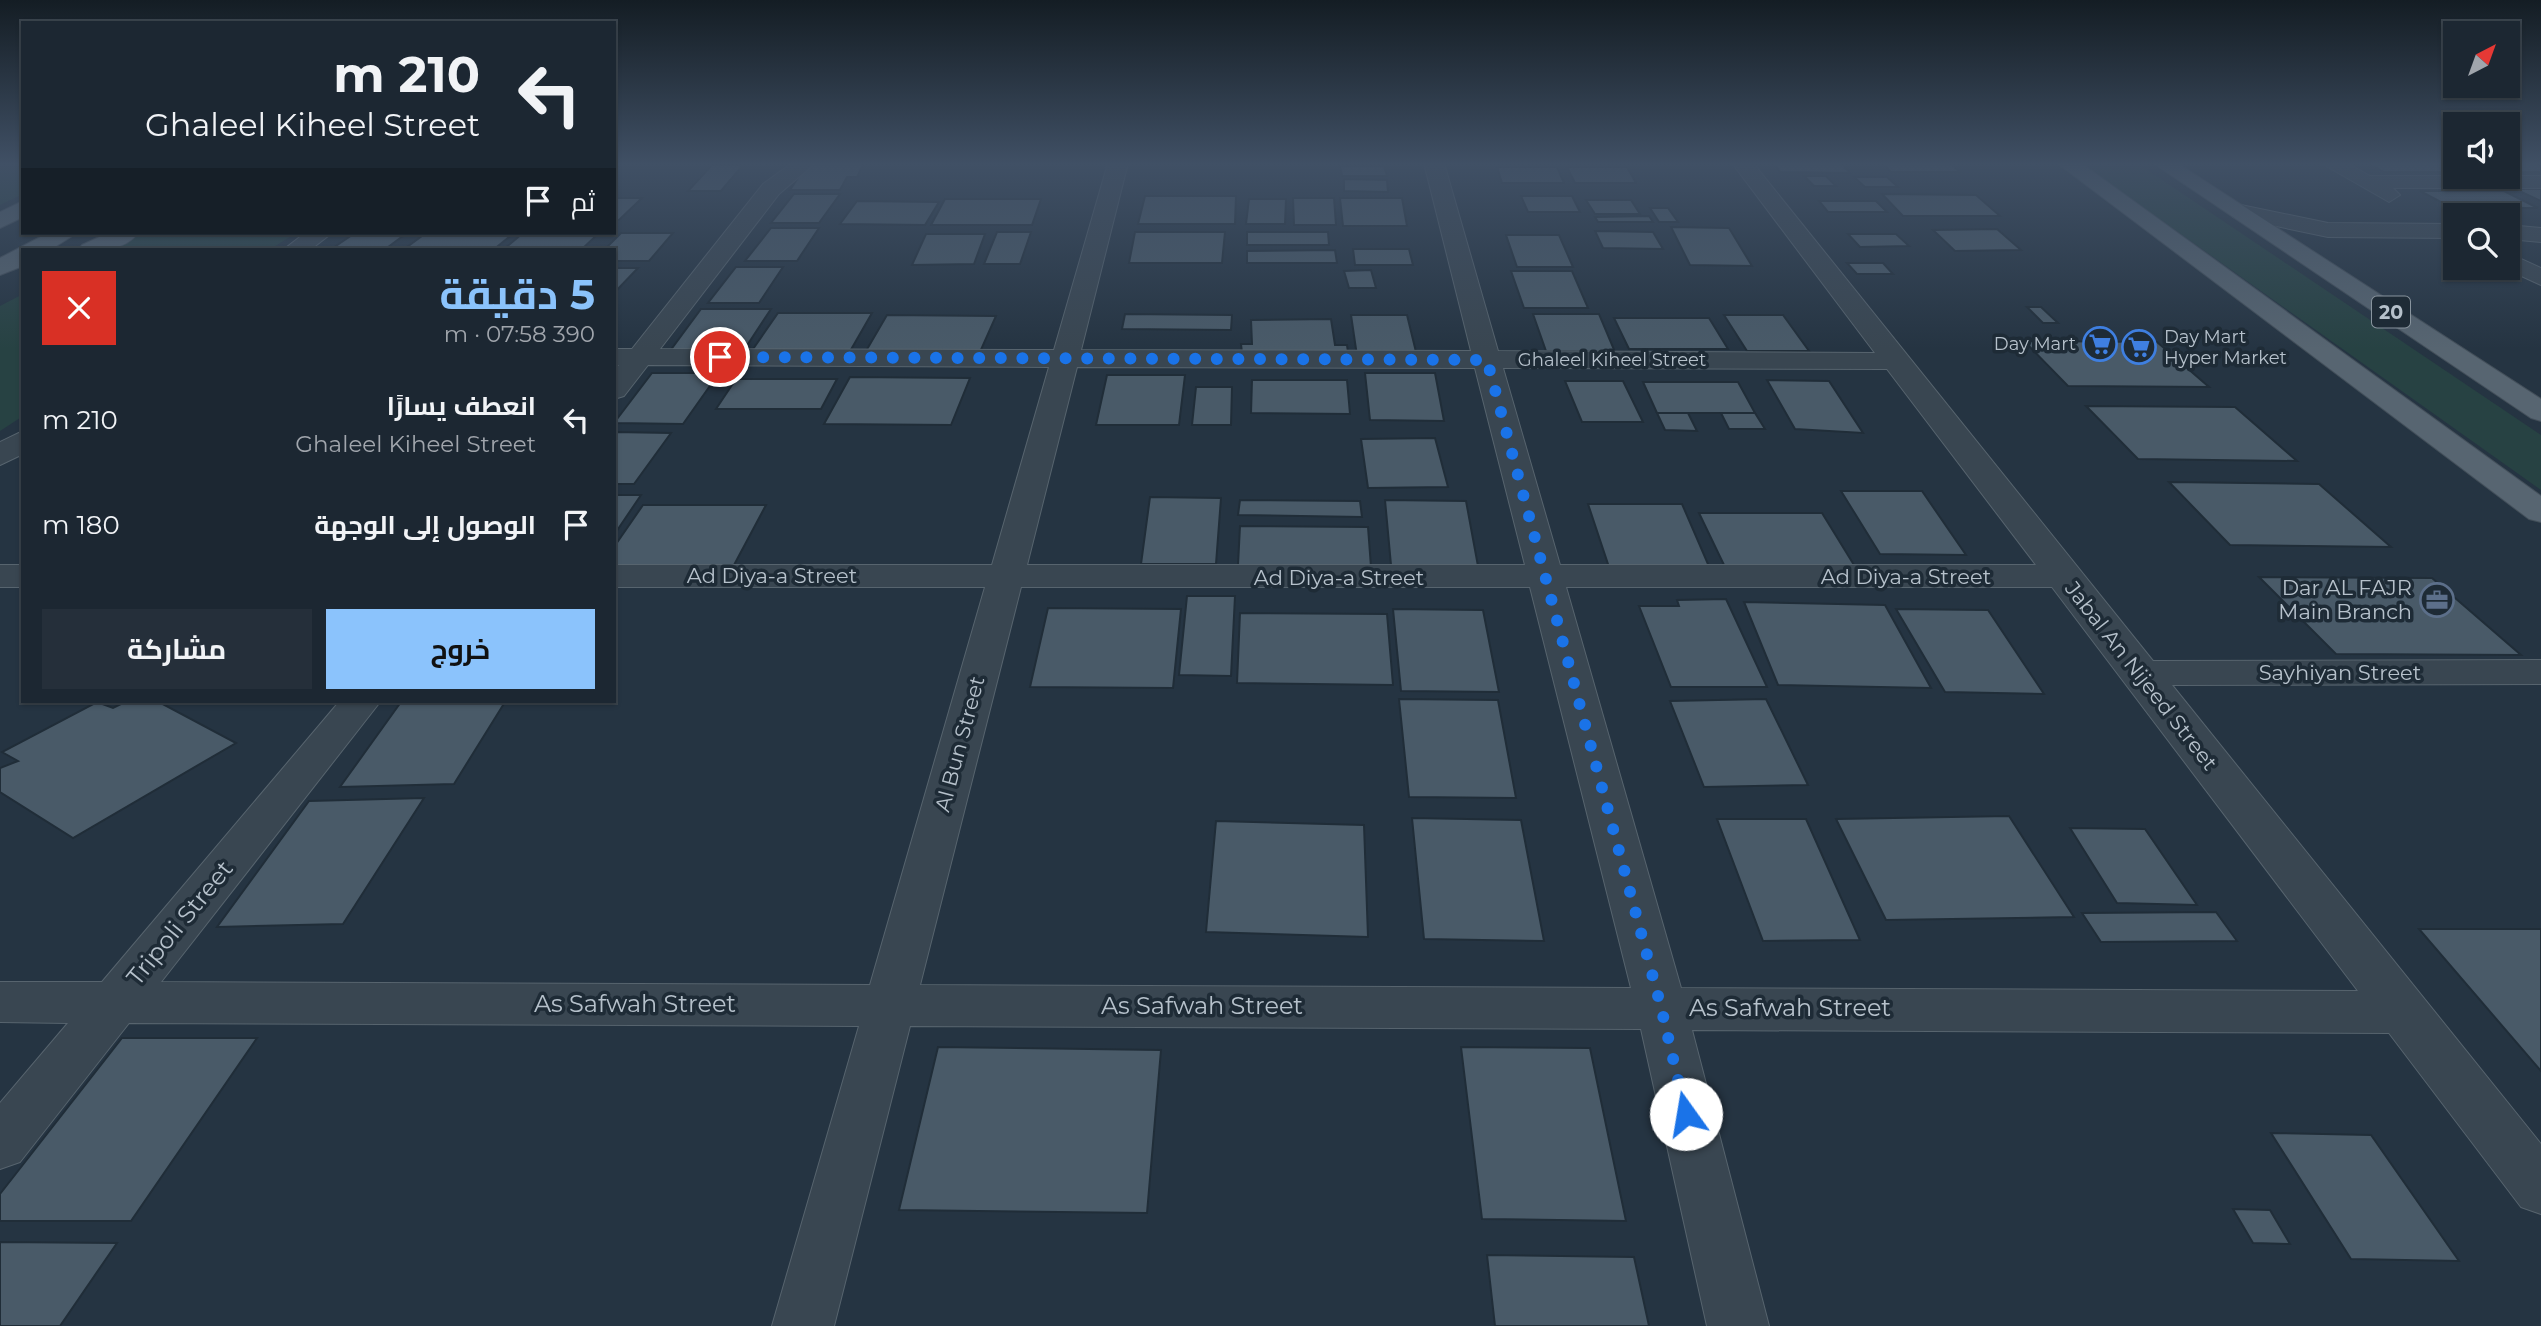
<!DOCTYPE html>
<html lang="ar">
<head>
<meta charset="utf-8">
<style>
	body { margin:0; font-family:Montserrat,Cairo,sans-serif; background:#252f3a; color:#f1f3f6; direction:rtl; height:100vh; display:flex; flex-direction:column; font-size:26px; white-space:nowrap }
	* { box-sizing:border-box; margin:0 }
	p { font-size:23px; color:#a0a5ac }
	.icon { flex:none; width:38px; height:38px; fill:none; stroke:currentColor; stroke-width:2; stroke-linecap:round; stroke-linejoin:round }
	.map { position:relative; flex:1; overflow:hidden; direction:ltr }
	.sheet { position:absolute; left:21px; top:248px; width:595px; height:455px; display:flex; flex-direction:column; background:#1c2732; border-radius:0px; box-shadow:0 2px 5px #0004,0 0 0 2px #3a444d; direction:rtl }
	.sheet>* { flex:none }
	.hud { position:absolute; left:21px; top:21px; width:595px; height:214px; border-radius:0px; box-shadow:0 2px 5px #0004,0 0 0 2px #3a444d; direction:rtl; background:#1c2732; color:#f1f3f6; overflow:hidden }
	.needle { width:46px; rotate:41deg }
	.tools { position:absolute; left:2443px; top:21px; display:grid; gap:14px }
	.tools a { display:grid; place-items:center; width:77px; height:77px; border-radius:0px; background:#1c2732; box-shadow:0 2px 5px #0004,0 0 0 2px #3a444d; font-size:35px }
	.pin { position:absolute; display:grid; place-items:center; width:60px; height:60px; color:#fff; margin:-30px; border:4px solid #fff; border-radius:50%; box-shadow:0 2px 7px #0007 }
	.me { position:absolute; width:77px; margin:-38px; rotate:347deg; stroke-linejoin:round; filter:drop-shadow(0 0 5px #0008) }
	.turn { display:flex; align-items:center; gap:24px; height:147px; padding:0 21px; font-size:32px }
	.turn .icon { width:91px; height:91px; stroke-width:2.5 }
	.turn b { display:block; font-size:49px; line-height:60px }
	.then { display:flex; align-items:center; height:66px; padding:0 21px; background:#0003; gap:14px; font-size:26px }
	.round { display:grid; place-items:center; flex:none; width:74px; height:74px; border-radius:0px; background:#252f3a }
	.summary { display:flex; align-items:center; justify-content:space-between; height:119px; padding:0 21px }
	h1 { font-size:42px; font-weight:700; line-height:52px; color:#8bc3fc }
	.button { display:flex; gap:14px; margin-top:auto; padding:14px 21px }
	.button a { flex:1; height:80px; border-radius:0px; background:#8bc3fc; color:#111; font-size:28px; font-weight:700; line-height:80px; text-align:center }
	.button a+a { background:#252f3a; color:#f1f3f6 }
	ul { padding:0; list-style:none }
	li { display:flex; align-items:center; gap:21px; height:105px; padding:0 21px }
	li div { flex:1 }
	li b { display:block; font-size:26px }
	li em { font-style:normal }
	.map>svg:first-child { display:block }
</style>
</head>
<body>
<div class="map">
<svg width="2541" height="1326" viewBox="0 0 2541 1326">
	<rect width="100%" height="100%" fill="#253442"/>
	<!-- green -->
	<g fill="#274243">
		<path d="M 0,163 L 23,163 L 23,194 L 0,205 Z"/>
		<path d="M 2081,163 L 2137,163 L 2541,435 L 2541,490 Z"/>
		<path d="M 141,233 L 296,233 L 269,250 L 107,250 Z"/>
		<path d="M 23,294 L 23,416 L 0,431 L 0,306 Z"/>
	</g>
	<!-- building -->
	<g fill="#495a68" stroke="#202d38" stroke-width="2">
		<path d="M 808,163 L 864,163 L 857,177 L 847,177 L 840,190 L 790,190 Z"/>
		<path d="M 1773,163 L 1841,163 L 1850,173 L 1780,172 Z"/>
		<path d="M 1882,163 L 1950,163 L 1960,172 L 1891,172 Z"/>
		<path d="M 2367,163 L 2447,163 L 2455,167 L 2455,172 L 2384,172 Z"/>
		<path d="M 2508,163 L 2536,163 L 2541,166 L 2541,172 L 2508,172 Z"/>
		<path d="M 712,165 L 743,165 L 721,191 L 688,191 Z"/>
		<path d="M 1340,166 L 1384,166 L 1387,176 L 1342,176 Z"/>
		<path d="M 1497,167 L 1557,167 L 1564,183 L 1502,183 Z"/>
		<path d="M 1567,167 L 1627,167 L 1636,183 L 1575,183 Z"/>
		<path d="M 1804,176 L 1826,176 L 1836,186 L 1814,186 Z"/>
		<path d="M 1854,177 L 1887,177 L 1898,187 L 1865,187 Z"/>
		<path d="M 1344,179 L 1387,180 L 1388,192 L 1344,191 Z"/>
		<path d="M 2515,189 L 2541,189 L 2541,201 Z"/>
		<path d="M 2420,191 L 2504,191 L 2538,208 L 2452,208 Z"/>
		<path d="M 794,194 L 840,194 L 819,223 L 771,223 Z"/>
		<path d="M 1882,194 L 1976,195 L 2000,216 L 1903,216 Z"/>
		<path d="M 1145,196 L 1236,196 L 1235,224 L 1138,224 Z"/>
		<path d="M 1521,196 L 1572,196 L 1580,212 L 1528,212 Z"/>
		<path d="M 614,198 L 642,198 L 619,220 L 614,220 Z"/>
		<path d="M 1293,198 L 1334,198 L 1336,225 L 1294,225 Z"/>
		<path d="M 1340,198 L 1402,198 L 1407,226 L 1343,226 Z"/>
		<path d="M 945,199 L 1041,199 L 1032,225 L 931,225 Z"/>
		<path d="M 1249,199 L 1286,199 L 1285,224 L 1246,224 Z"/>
		<path d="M 1586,200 L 1631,200 L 1640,214 L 1595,214 Z"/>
		<path d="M 857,201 L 939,202 L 925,225 L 840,224 Z"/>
		<path d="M 1819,201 L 1876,201 L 1887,212 L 1828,212 Z"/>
		<path d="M 1650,208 L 1668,208 L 1678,222 L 1659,222 Z"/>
		<path d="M 1649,216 L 1653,222 L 1598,222 L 1595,217 Z"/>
		<path d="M 1671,227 L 1729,228 L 1752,266 L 1690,265 Z"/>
		<path d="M 771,228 L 819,228 L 797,261 L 745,261 Z"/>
		<path d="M 1997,229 L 2021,250 L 1955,251 L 1933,230 Z"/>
		<path d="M 1595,231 L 1653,232 L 1663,249 L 1603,248 Z"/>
		<path d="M 997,232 L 1031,232 L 1020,264 L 984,264 Z"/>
		<path d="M 1135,232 L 1225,232 L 1222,263 L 1129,263 Z"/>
		<path d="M 1247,232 L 1328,232 L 1329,245 L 1247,245 Z"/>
		<path d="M 355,233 L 407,233 L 384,250 L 330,250 Z"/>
		<path d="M 426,233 L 514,233 L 493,250 L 403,250 Z"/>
		<path d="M 523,233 L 599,233 L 581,250 L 503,250 Z"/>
		<path d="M 621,233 L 673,233 L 649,261 L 614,261 L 614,250 L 604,250 Z"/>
		<path d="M 926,234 L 985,234 L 974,264 L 912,265 Z"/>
		<path d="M 1848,234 L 1896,234 L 1909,246 L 1860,247 Z"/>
		<path d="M 1506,235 L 1559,235 L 1573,267 L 1517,267 Z"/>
		<path d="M 1353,249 L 1409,249 L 1413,265 L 1355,265 Z"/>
		<path d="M 1335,250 L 1337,263 L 1247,263 L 1247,251 Z"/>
		<path d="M 1847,263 L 1883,263 L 1893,274 L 1857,274 Z"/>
		<path d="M 736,267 L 783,267 L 759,303 L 708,303 Z"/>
		<path d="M 614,268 L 638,268 L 614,293 Z"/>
		<path d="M 1371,270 L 1376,288 L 1349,288 L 1344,271 Z"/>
		<path d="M 1511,271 L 1572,271 L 1588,308 L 1524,308 Z"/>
		<path d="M 2027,307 L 2041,307 L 2058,323 L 2043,323 Z"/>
		<path d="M 701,309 L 771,309 L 744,350 L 670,351 Z"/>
		<path d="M 778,313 L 872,313 L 849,353 L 751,352 Z"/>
		<path d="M 1125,314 L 1232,315 L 1231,330 L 1122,329 Z"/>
		<path d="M 1533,314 L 1599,314 L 1615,352 L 1546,351 Z"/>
		<path d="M 887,315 L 996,316 L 980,352 L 866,351 Z"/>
		<path d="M 1351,315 L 1407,315 L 1417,356 L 1357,356 Z"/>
		<path d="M 1724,315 L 1783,315 L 1809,351 L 1747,351 Z"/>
		<path d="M 1614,318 L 1709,318 L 1728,349 L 1629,349 Z"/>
		<path d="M 1331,319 L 1335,345 L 1347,345 L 1348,352 L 1242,353 L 1241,344 L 1252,344 L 1251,320 Z"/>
		<path d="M 2024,341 L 2157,342 L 2209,387 L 2068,386 Z"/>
		<path d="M 652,373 L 719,373 L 683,424 L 614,423 Z"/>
		<path d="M 1365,373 L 1435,373 L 1444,421 L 1370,420 Z"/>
		<path d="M 1107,375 L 1185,375 L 1179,425 L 1096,425 Z"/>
		<path d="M 850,377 L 970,378 L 951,425 L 824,424 Z"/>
		<path d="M 736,379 L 837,379 L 821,409 L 716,409 Z"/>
		<path d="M 1252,380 L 1347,380 L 1350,414 L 1251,413 Z"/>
		<path d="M 1767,380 L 1829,381 L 1863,433 L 1795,429 Z"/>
		<path d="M 1565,381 L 1623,381 L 1643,422 L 1582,422 Z"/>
		<path d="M 1643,382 L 1738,382 L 1755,413 L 1657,413 Z"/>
		<path d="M 1196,387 L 1232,387 L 1231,425 L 1192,425 Z"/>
		<path d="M 2086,406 L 2235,407 L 2297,461 L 2138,459 Z"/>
		<path d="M 1657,413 L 1688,413 L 1697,431 L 1665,430 Z"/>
		<path d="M 1721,413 L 1755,413 L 1765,429 L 1729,429 Z"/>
		<path d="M 614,432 L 671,433 L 634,484 L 614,484 Z"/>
		<path d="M 1435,438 L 1448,487 L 1368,488 L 1361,439 Z"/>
		<path d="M 2169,482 L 2319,484 L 2391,547 L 2230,545 Z"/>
		<path d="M 1841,491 L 1922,491 L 1966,555 L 1880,554 Z"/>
		<path d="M 614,495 L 641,495 L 614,535 Z"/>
		<path d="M 1150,497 L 1221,498 L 1216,564 L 1141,564 Z"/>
		<path d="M 1240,500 L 1360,501 L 1362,517 L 1238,515 Z"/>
		<path d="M 1385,500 L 1466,501 L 1478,566 L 1391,565 Z"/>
		<path d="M 1588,504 L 1682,504 L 1711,571 L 1610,570 Z"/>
		<path d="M 643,505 L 766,505 L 734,565 L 614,565 L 614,547 Z"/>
		<path d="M 1699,513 L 1822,513 L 1854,565 L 1724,565 Z"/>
		<path d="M 1240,526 L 1368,527 L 1371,567 L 1238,565 Z"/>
		<path d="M 2259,577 L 2432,578 L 2521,655 L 2336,654 Z"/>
		<path d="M 1187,596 L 1235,596 L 1231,676 L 1179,675 Z"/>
		<path d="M 1726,599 L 1767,687 L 1671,687 L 1639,606 L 1679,606 L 1677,600 Z"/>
		<path d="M 1744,602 L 1885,605 L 1931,688 L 1778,685 Z"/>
		<path d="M 1048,608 L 1181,609 L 1173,688 L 1030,687 Z"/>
		<path d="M 1393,609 L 1483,610 L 1499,692 L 1401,691 Z"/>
		<path d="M 1896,609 L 1988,610 L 2044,694 L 1945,692 Z"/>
		<path d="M 1240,613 L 1387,614 L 1393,685 L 1237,683 Z"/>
		<path d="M 1399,699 L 1498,700 L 1516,798 L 1409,797 Z"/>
		<path d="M 1766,699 L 1808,785 L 1704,787 L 1670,701 Z"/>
		<path d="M 97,702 L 113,708 L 125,702 L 159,702 L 236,743 L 73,838 L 0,792 L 0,768 L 18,761 L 2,752 Z"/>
		<path d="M 401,702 L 505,702 L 454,784 L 340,787 Z"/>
		<path d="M 424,798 L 343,924 L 217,927 L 309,801 Z"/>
		<path d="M 2009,816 L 2074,917 L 1886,920 L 1836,819 Z"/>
		<path d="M 1412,818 L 1521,820 L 1544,941 L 1424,939 Z"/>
		<path d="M 1717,819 L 1806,819 L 1860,940 L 1763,941 Z"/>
		<path d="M 1216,821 L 1364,825 L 1368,937 L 1206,932 Z"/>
		<path d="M 2070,828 L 2145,829 L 2197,905 L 2117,903 Z"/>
		<path d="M 2216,912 L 2237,941 L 2101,942 L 2082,913 Z"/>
		<path d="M 2419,929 L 2541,929 L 2541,1071 Z"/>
		<path d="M 122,1038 L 257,1038 L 131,1221 L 0,1221 L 0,1194 Z"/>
		<path d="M 938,1047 L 1161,1050 L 1147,1213 L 899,1210 Z"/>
		<path d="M 1461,1047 L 1590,1048 L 1626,1221 L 1482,1219 Z"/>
		<path d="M 2271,1133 L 2371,1135 L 2459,1261 L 2351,1259 Z"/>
		<path d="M 2233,1209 L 2270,1210 L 2290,1244 L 2253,1243 Z"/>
		<path d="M 0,1242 L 117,1243 L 60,1326 L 0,1326 Z"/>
		<path d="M 1487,1255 L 1634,1257 L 1649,1326 L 1495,1326 Z"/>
	</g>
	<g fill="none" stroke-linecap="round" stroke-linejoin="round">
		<!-- street casing -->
		<g stroke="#57646e" stroke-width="2">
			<g id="street">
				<path d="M 792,163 L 815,163 L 779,194 L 660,349 L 1054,350 L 1108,163 L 1128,163 L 1081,350 L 1471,351 L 1424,163 L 1444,163 L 1498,351 L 1875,353 L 1732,163 L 1753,163 L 2153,661 L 2541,660 L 2541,684 L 2172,685 L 2541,1144 L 2541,1214 L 2521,1207 L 2389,1033 L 1692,1030 L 1769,1326 L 1707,1326 L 1641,1029 L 910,1026 L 834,1326 L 772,1326 L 859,1026 L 129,1023 L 20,1162 L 0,1169 L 0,1103 L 68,1023 L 0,1022 L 0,982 L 102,982 L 339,702 L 380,702 L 161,982 L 870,985 L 985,587 L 614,587 L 614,565 L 992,565 L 1049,367 L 648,365 L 624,396 L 614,399 L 614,371 L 619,365 L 614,365 L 614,349 L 632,349 L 763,184 ZM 1077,367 L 1475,368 L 1525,565 L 1027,565 ZM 1503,368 L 1887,369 L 2036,565 L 1560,565 ZM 1021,587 L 1530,587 L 1631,988 L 920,985 ZM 1566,587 L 2052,587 L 2358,991 L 1681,988 Z"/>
				<path d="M 2321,163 L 2347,163 L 2370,176 L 2541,176 L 2541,188 L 2393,188 L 2400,195 L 2389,202 Z"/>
				<path d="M 2241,205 L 2328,223 L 2455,224 L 2455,238 L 2328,237 L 2233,217 L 2230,212 Z"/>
				<path d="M 2508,225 L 2541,228 L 2541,242 L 2508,239 Z"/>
				<path d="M 305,233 L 332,233 L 310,250 L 283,250 Z"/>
				<path d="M 2508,253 L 2541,268 L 2541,285 L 2504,268 L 2508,268 Z"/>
				<path d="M 23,431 L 23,454 L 0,465 L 0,442 Z"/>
				<rect x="0" y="565" width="23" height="22"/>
			</g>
		</g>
		<!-- primary casing -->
		<g stroke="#434f5a" stroke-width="2">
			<g id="primary">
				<path d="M 2057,163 L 2081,163 L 2541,496 L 2541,522 L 2529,519 Z"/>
				<path d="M 2153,163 L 2177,163 L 2541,399 L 2541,421 L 2531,418 Z"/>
				<path d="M 23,201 L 23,217 L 0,228 L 0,212 Z"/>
				<path d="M 48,233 L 77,233 L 50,250 L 23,250 L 23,266 L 0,275 L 0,258 Z"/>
				<path d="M 108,233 L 138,233 C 125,251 98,251 78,250 L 82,245 Z"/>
			</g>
		</g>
		<!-- street -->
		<use href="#street" fill="#394651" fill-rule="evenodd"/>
		<!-- primary -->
		<use href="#primary" fill="#576571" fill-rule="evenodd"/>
	</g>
	<!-- sky -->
	<linearGradient id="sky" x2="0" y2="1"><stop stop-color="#141d24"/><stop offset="0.47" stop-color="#405065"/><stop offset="1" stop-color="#405065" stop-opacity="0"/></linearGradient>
	<rect width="2541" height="349" fill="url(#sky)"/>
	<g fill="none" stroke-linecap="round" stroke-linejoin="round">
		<!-- route -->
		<path stroke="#1a73e8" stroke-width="12" stroke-dasharray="0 21.6" d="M 720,357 L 1487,360 L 1661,1007 L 1686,1114"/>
	</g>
	<!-- icons -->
	<defs>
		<g id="supermarket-ring" transform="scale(1.75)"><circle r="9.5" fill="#1e2b36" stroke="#3f7fe0" stroke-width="1.5"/><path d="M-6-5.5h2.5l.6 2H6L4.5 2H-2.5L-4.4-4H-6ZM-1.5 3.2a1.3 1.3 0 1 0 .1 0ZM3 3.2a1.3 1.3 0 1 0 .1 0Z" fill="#3f7fe0"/></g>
		<g id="office-ring" transform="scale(1.75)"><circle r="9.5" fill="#1e2b36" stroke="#5c6f8a" stroke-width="1.5"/><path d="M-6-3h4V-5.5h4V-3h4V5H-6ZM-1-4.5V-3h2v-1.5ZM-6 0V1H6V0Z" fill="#5c6f8a"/></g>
	</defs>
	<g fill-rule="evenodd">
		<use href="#supermarket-ring" x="2100" y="344"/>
		<use href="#supermarket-ring" x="2139" y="347"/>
		<use href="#office-ring" x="2437" y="600"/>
	</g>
	<g text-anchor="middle" stroke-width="7" stroke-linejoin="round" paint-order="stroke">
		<!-- far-poi labels -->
		<g font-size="18" fill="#b6c1cb" stroke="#1e2b36" text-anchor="start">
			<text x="2164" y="343">Day Mart<tspan x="2164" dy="21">Hyper Market</tspan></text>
			<text x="2076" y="350" text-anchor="end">Day Mart</text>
		</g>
		<!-- far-street labels -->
		<g font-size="18" fill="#b6c1cb" stroke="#1e2b36">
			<text x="1612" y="366">Ghaleel Kiheel Street</text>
		</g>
		<!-- shield labels -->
		<rect fill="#1e2b36" stroke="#88949e" stroke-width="2" x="2372" y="296.5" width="38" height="31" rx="5"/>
		<g font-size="19" font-weight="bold" fill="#b6c1cb">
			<text x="2391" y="319">20</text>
		</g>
		<!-- street labels -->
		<g font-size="21" fill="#b6c1cb" stroke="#1e2b36">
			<text x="772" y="583">Ad Diya-a Street</text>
			<text x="1906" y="584">Ad Diya-a Street</text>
			<text x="1339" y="585">Ad Diya-a Street</text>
			<text x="2340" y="680">Sayhiyan Street</text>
			<text transform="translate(2141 676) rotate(52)" y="7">Jabal An Nijeed Street</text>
			<text transform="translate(960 744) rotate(-75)" y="7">Al Bun Street</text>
		</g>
		<!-- poi labels -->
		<g font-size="21" fill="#b6c1cb" stroke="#1e2b36" text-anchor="end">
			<text x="2412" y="595">Dar AL FAJR<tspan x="2412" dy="24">Main Branch</tspan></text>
		</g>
		<!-- near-street labels -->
		<g font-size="24" fill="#b6c1cb" stroke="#1e2b36">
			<text transform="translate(180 923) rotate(-51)" y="8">Tripoli Street</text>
			<text x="635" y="1012">As Safwah Street</text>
			<text x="1202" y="1014">As Safwah Street</text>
			<text x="1790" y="1016">As Safwah Street</text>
		</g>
	</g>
</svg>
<div class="tools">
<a><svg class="needle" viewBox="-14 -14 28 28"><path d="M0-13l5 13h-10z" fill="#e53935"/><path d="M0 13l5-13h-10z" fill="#a0a5ac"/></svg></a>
<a><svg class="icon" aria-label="sound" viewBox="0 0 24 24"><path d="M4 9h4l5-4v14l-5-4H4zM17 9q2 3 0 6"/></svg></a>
<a><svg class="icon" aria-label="search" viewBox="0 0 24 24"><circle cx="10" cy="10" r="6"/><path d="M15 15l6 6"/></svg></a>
</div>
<div class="pin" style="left:720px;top:357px;background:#d93025"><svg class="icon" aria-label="arrive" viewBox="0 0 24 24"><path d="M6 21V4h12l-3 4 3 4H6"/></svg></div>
<svg class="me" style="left:1686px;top:1114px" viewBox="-20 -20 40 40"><circle r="19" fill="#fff"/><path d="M0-13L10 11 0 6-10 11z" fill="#1a73e8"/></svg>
<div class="hud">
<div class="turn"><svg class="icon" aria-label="left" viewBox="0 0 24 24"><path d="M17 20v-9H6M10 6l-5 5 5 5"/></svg><div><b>210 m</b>Ghaleel Kiheel Street</div></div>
<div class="then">ثم<svg class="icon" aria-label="arrive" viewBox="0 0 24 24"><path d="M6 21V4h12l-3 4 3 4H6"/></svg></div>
</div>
<section class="sheet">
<div class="summary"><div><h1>5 دقيقة</h1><p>390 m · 07:58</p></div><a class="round" style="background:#d93025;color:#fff"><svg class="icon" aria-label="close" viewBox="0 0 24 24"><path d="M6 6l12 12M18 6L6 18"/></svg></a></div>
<ul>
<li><svg class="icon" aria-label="left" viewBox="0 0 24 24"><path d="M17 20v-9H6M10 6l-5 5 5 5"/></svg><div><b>انعطف يسارًا</b><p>Ghaleel Kiheel Street</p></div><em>210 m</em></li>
<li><svg class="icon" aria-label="arrive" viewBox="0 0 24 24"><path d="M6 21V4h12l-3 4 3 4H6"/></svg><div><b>الوصول إلى الوجهة</b></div><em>180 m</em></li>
</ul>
<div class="button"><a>خروج</a><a>مشاركة</a></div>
</section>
</div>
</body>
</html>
